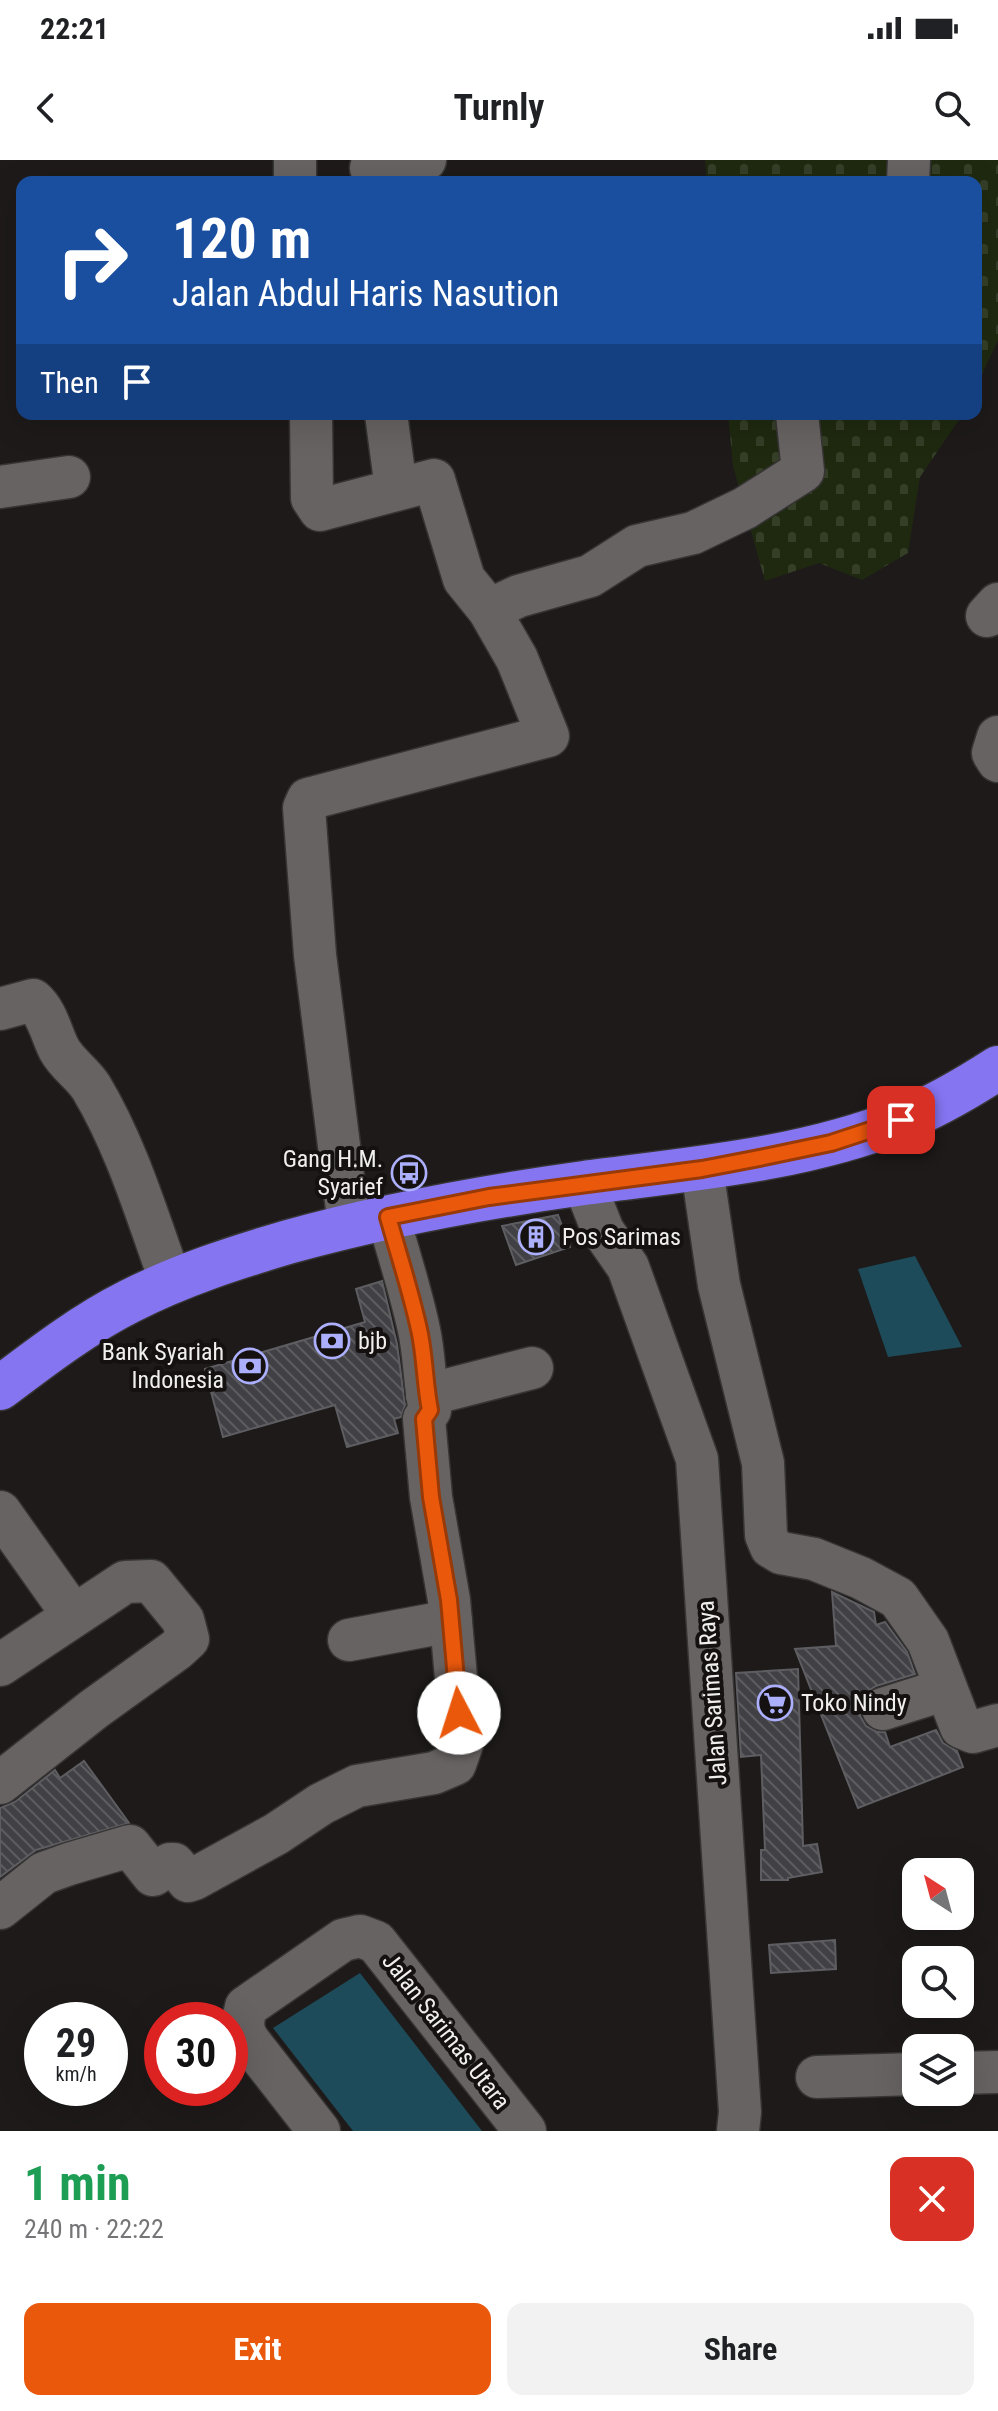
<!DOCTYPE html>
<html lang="en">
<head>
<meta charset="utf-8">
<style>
	body { margin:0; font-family:"Roboto Condensed",sans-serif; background:#f2f2f2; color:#202124; height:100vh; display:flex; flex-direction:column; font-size:30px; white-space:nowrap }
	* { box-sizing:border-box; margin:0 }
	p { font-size:26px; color:#757577 }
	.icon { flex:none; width:44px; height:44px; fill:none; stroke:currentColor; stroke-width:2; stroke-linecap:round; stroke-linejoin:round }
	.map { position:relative; height:1971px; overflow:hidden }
	.drawer { display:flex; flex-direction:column; background:#fff; flex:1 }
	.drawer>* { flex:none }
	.banner { position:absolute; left:16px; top:16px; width:966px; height:244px; border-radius:16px; box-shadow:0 8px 32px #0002; background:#1a4fa0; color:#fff; overflow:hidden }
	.needle { width:52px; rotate:324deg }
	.tools { position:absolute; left:902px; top:1698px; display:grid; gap:16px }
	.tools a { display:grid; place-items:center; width:72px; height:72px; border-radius:16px; background:#fff; box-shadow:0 8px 32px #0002; font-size:40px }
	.speed { position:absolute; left:24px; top:1842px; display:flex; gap:16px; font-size:40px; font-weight:700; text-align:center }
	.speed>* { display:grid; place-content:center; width:104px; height:104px; border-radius:50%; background:#fff; box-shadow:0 8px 32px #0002; line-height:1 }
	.speed small { font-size:20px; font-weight:400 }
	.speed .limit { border:12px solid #d22; background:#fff; color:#111 }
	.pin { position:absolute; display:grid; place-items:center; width:68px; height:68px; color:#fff; margin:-34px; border-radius:16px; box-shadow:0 4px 12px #0006 }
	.me { position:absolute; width:88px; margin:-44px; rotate:355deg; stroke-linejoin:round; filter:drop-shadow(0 0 6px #0008) }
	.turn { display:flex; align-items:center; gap:28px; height:168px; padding:0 24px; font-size:36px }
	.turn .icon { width:104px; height:104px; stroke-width:2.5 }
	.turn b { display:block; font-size:56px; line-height:68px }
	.then { display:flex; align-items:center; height:76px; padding:0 24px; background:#0003; gap:16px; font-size:30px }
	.round { display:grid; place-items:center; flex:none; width:84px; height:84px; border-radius:16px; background:#f2f2f2 }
	.head { display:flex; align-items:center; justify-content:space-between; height:136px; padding:0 24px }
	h1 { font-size:48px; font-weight:700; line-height:60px; color:#1e9e55 }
	.button { display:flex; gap:16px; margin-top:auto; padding:16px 24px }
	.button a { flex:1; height:92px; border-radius:16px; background:#ea580c; color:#fff; font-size:32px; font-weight:700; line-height:92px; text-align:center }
	.button a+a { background:#f2f2f2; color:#202124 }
	.status { display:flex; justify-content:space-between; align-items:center; height:56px; padding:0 40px; background:#fff; direction:ltr }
	.status svg { height:22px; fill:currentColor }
	header { display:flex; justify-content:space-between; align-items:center; height:104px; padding:0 24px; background:#fff; font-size:36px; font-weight:700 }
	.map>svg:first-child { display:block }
</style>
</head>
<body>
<div class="status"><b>22:21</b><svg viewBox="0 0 49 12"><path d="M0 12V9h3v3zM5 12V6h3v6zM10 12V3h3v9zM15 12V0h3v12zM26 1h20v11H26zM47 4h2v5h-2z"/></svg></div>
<header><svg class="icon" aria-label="back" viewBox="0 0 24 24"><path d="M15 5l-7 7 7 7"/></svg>Turnly<svg class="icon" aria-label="search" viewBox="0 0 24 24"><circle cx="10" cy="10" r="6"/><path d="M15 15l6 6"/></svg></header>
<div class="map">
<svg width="998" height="1971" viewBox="0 0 998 1971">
	<defs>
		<pattern id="cemetery-stones" width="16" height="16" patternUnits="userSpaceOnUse" patternTransform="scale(2)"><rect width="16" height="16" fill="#1f2910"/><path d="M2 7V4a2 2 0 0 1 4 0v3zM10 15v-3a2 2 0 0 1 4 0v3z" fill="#353e27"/></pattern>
		<pattern id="building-back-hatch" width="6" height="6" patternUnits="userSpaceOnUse" patternTransform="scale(2)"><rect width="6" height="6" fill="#414145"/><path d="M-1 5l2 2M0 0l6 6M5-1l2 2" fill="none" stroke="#5d5d60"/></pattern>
	</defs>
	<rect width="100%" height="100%" fill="#1d1a19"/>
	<!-- cemetery -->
	<g fill="url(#cemetery-stones)">
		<path d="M 705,0 L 998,0 L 998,180 L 976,227 L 976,22 L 707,22 Z"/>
		<path d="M 728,254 L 963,254 L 920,317 L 908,393 L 862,420 L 819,403 L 765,421 L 733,306 Z"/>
	</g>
	<!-- water -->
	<g fill="#1e4b59">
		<path d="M 915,1096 L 962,1187 L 888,1197 L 858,1109 Z"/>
		<path d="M 360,1813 L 482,1971 L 353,1971 L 273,1868 Z"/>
	</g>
	<!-- building -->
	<g fill="url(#building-back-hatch)" stroke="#5e5e62" stroke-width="2">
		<path d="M 558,1055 L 570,1087 L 516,1105 L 502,1066 Z"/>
		<path d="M 382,1121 L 397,1184 L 405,1245 L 401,1257 L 394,1259 L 398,1273 L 347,1287 L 335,1245 L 223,1277 L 205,1209 L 365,1162 L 356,1129 Z"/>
		<path d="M 832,1432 L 874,1452 L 876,1465 L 885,1462 L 907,1492 L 915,1514 L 876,1526 L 865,1533 L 860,1543 L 860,1556 L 866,1566 L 877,1572 L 885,1572 L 890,1587 L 936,1570 L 943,1583 L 957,1591 L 963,1607 L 858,1648 L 795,1489 L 836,1486 Z"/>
		<path d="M 798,1509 L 803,1686 L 817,1684 L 822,1712 L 788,1718 L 788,1720 L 761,1720 L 761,1690 L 765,1690 L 761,1595 L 741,1597 L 736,1513 Z"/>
		<path d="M 84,1601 L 129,1663 L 36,1690 L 0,1717 L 0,1648 L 15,1642 L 55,1610 L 60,1618 Z"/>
		<path d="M 835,1780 L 836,1809 L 771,1813 L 769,1785 Z"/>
	</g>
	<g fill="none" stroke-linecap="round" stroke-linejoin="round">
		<!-- minor casing -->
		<g stroke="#363434" stroke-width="45">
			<g id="minor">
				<path d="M 295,0 L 295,22"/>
				<path d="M 371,8 L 408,6 L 425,0"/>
				<path d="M 908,22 L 909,0"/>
				<path d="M 311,254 L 312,338 L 320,350 L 434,320 L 464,419 L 489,450 L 517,499 L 548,576 L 308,639 L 304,648 L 315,795 L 349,1065"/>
				<path d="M 386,254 L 396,328"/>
				<path d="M 0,327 L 69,317"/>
				<path d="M 489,450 L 519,436 L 590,416 L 637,386 L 693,373 L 745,348 L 803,311 L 797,254"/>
				<path d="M 987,456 L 998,444"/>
				<path d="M 998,577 L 993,593 L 998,601"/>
				<path d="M 0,849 L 33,840 C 47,852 51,873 59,889 C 67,904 82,913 91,927 C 127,987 147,1056 171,1122"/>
				<path d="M 702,1009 L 719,1125 L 763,1303 L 766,1375 L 771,1387 L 781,1393 L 814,1399 L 861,1418 L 898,1438 L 928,1481 L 961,1567 L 973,1572 L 998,1565"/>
				<path d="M 584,1023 L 603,1071 L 628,1107 L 697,1299 L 740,1952 L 738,1971"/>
				<path d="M 427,1235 L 532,1208"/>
				<path d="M 0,1352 L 73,1455"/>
				<path d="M 349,1480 L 451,1461"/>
				<path d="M 0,1505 L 125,1422 L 151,1421 L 183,1460 L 188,1479 L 176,1490 L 94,1549 L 0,1623"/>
				<path d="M 883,1549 L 946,1529"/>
				<path d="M 0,1748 L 44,1713 L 69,1704 L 130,1686 L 153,1715 L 170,1704 L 174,1704 L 188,1721 L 194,1719 L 276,1674 L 321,1644 L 357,1626 L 434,1613 L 455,1604 L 462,1584 L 449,1440 L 431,1337 L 424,1259 L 430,1250 C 424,1224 425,1197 419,1170 C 411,1132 399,1095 388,1057"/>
				<path d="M 960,1913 L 998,1912"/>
				<path d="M 817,1917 L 916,1914"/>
				<path d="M 319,1971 L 248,1880 C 241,1868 243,1860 246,1847 L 343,1780 L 360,1776 L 376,1782 L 525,1971"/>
			</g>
		</g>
		<!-- highway casing -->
		<g stroke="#363434" stroke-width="47">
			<path id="highway" d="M 0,1228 C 41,1197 84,1164 130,1141 C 181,1115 234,1098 288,1082 C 385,1055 484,1037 584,1023 C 690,1009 802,1000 902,960 C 937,946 967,928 998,908"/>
		</g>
		<!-- minor -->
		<use href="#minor" stroke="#676362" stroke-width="42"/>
		<!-- highway -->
		<use href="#highway" stroke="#8575f1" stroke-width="44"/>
	</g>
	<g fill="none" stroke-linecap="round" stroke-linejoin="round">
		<!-- route casing -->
		<g stroke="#983908" stroke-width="20">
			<path id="route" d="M 459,1553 L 449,1440 L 431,1337 L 424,1259 L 430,1250 C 425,1225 425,1199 420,1174 C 412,1135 399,1096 388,1057 L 489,1037 L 702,1009 L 764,997 L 831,983 L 901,960"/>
		</g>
		<!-- route -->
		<use href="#route" stroke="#ea580c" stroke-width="14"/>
	</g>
	<!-- icons -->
	<defs>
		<g id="bus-ring" transform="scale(1.8)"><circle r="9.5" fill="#141110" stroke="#acaffb" stroke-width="1.5"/><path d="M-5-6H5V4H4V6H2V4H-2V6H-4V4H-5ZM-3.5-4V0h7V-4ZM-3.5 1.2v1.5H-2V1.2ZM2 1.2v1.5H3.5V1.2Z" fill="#acaffb"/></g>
		<g id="building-ring" transform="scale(1.8)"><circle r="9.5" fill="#141110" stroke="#acaffb" stroke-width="1.5"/><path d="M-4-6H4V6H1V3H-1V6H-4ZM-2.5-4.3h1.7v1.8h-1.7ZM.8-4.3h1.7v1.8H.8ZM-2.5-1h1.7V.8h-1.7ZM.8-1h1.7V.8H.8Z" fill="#acaffb"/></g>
		<g id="bank-ring" transform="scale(1.8)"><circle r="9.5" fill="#141110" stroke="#acaffb" stroke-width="1.5"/><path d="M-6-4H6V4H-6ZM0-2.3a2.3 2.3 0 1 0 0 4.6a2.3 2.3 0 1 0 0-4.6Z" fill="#acaffb"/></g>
		<g id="supermarket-ring" transform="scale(1.8)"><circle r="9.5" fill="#141110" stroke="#acaffb" stroke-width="1.5"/><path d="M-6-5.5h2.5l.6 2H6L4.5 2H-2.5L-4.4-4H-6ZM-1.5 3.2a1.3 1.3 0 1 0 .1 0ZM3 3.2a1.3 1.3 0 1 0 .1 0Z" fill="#acaffb"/></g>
	</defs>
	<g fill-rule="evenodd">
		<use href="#bus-ring" x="409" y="1013"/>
		<use href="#building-ring" x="536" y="1077"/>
		<use href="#bank-ring" x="332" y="1181"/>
		<use href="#bank-ring" x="250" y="1206"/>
		<use href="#supermarket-ring" x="775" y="1543"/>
	</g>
	<g text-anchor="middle" stroke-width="8" stroke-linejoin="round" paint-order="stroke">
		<!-- poi labels -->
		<g font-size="24" fill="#f1efee" stroke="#141110" text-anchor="start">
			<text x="383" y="1007" text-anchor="end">Gang H.M.<tspan x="383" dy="28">Syarief</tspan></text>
			<text x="562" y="1085">Pos Sarimas</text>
			<text x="358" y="1189">bjb</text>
			<text x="224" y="1200" text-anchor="end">Bank Syariah<tspan x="224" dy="28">Indonesia</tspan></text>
			<text x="801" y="1551">Toko Nindy</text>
		</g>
		<!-- street labels -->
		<g font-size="24" fill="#f1efee" stroke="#141110">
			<text transform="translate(712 1533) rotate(-94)" y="8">Jalan Sarimas Raya</text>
			<text transform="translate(446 1871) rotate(52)" y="8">Jalan Sarimas Utara</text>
		</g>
	</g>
</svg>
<div class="tools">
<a><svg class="needle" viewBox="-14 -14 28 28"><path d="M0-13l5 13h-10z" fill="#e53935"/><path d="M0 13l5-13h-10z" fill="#757577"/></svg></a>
<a><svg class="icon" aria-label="search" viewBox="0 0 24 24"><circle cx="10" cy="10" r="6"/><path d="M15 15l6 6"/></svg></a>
<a><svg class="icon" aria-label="layers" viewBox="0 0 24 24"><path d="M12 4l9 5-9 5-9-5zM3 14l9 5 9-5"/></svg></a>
</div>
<div class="speed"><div>29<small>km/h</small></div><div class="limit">30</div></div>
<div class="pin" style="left:901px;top:960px;background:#d93025"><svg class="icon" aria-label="arrive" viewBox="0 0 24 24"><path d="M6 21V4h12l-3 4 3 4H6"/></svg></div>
<svg class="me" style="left:459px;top:1553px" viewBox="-20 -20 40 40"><circle r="19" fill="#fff"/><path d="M0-13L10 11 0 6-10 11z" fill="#ea580c"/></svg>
<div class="banner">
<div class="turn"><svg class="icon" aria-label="right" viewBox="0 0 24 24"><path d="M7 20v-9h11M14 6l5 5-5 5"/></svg><div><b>120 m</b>Jalan Abdul Haris Nasution</div></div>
<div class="then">Then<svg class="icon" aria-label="arrive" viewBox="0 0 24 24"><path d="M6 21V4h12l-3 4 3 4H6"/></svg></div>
</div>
</div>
<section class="drawer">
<div class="head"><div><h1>1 min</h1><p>240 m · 22:22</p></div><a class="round" style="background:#d93025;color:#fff"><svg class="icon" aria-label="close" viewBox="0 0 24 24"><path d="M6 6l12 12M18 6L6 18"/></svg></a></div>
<div class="button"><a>Exit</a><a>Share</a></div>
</section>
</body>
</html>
